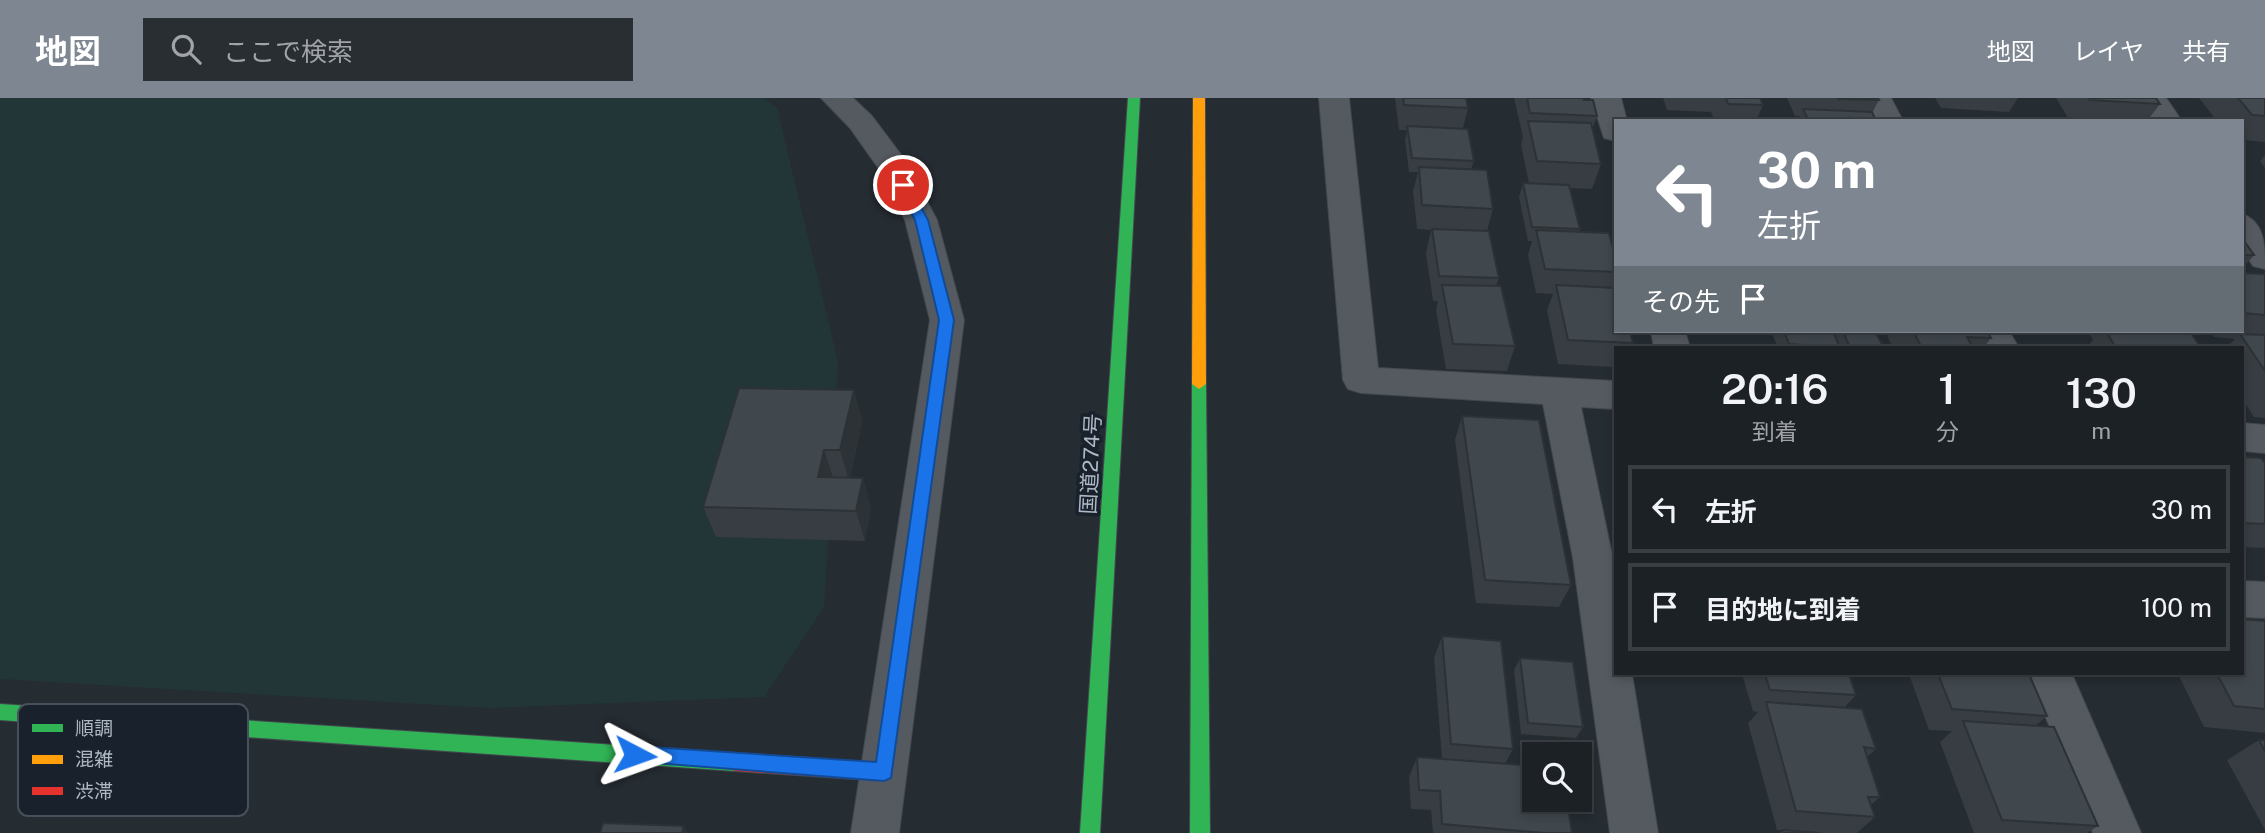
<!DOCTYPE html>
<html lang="ja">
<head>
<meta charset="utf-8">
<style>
	body { margin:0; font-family:"Public Sans","Noto Sans JP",sans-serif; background:#292e32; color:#f1f3f6; height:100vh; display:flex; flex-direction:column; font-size:26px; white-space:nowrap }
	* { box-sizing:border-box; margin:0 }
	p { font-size:23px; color:#a0a3a7 }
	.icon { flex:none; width:38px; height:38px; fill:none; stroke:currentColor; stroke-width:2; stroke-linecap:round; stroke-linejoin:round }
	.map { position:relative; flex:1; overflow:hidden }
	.drawer { position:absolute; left:1614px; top:248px; width:630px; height:329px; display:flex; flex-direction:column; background:#1c2126; border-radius:0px; box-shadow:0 4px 10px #0003,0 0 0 2px #3a3e43 }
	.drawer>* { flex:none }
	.hud { position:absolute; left:1614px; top:21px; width:630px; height:214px; border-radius:0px; box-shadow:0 4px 10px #0003,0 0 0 2px #3a3e43; background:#7e8791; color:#fff; overflow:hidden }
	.fabs { position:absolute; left:1522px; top:644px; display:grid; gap:14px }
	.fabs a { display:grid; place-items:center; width:70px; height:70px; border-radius:0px; background:#1c2126; box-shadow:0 4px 10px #0003,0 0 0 2px #3a3e43; font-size:35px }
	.pin { position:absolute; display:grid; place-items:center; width:60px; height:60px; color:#fff; margin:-30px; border:4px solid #fff; border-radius:50%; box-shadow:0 2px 7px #0007 }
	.me { position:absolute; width:77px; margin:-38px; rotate:94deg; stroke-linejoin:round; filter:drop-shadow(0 0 5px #0008) }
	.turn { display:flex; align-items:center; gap:24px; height:147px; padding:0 28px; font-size:32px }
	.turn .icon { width:91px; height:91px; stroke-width:2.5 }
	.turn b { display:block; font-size:49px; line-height:60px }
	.then { display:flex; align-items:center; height:66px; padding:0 28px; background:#0003; gap:14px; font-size:26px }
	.eta { display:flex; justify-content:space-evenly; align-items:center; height:119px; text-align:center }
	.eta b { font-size:42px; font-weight:600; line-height:49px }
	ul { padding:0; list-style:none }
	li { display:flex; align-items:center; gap:21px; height:88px; margin:0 14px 10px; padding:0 14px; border:4px solid #3a3e43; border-radius:0px }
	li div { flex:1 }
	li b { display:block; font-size:26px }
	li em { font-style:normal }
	header { display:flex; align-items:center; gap:42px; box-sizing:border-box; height:98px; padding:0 35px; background:#7e8791; color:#fff }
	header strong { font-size:33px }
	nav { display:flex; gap:38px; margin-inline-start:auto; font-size:24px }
	.search { width:490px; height:63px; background:#292e32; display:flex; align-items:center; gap:18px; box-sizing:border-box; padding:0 24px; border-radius:0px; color:#a0a3a7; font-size:26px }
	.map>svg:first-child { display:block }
</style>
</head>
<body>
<header>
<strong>地図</strong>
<div class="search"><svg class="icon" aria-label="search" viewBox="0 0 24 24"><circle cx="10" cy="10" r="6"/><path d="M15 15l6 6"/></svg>ここで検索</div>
<nav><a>地図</a><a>レイヤ</a><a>共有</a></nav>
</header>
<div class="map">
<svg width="2265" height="735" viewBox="0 0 2265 735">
	<rect width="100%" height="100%" fill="#252c32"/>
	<!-- green -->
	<path fill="#223637" d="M 0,0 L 765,0 L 777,10 L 838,264 L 824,509 L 764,599 L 488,610 L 0,581 Z"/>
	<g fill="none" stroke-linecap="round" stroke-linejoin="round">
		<!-- street casing -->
		<g stroke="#42484f" stroke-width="2">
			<g id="street">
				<path d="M 821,0 L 853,0 L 872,18 L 905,62 L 937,122 L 964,222 L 899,735 L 851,735 L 930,222 L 905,122 L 879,71 L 850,30 Z"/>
				<path d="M 1319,0 L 1349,0 L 1378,270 L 1615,283 L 1615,311 L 1581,309 L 1615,471 L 1615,576 L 1632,576 L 1658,735 L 1610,735 L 1573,460 L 1543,306 L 1361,295 L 1348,291 L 1343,282 Z"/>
				<path d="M 1591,0 L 1621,0 L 1627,23 L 1615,23 L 1615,43 L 1604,40 Z"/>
				<path d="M 1861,0 L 1891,0 L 1903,23 L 1873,23 Z"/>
				<path d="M 2136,0 L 2166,0 L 2182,23 L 2152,23 Z"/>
				<path d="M 2242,116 C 2265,124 2265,148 2265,171 L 2253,168 L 2242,151 Z"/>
				<path d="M 1651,233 L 1685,233 L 1690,250 L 1654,250 Z"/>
				<path d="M 1974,233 L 2009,233 L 2019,250 L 1983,250 Z"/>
				<path d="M 2242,325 L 2265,327 L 2265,355 L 2242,353 Z"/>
				<path d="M 2242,483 L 2265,484 L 2265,520 L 2242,519 Z"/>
				<path d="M 2028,576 L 2072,576 L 2141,735 L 2093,735 Z"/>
			</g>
		</g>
		<!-- fast casing -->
		<g stroke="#42484f" stroke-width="2">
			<g id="fast">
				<path d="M 1128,0 L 1140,0 L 1100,735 L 1080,735 Z"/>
				<path d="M 1199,281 L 1206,286 L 1210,735 L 1190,735 L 1192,286 Z"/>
				<path d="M 0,606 L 735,655 L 742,658 L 744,664 L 742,670 L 735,673 L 0,622 Z"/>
			</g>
		</g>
		<!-- slow casing -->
		<g stroke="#42484f" stroke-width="2">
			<path id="slow" d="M 1193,0 L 1205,0 L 1206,286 L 1199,291 L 1192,286 Z"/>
		</g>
		<!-- jam casing -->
		<g stroke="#42484f" stroke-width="2">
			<path id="jam" d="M 735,655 L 884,665 L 891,668 L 893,674 L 891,680 L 884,683 L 735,673 L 728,670 L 726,664 L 728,658 Z"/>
		</g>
		<!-- street -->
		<use href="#street" fill="#555a60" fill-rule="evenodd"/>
		<!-- fast -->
		<use href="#fast" fill="#30b455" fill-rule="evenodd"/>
		<!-- slow -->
		<use href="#slow" fill="#ff9f0a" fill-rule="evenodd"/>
		<!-- jam -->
		<use href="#jam" fill="#e5322d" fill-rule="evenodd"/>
	</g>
	<!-- wall -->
	<g fill="#373d42">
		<path d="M 1395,0 L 1466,0 L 1468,10 L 1463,30 L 1474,63 L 1471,71 L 1493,111 L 1487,133 L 1499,180 L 1496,188 L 1515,248 L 1507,273 L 1446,271 L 1436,212 L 1438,203 L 1433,203 L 1426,155 L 1431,132 L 1417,131 L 1413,93 L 1418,74 L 1409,74 L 1405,42 L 1407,32 L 1399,32 Z"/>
		<path d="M 1514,0 L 1583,0 L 1584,2 L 1597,18 L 1592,32 L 1601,66 L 1592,91 L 1569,90 L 1580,131 L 1579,134 L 1615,158 L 1615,185 L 1613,190 L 1633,245 L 1631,250 L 1615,250 L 1615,269 L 1558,266 L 1547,212 L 1553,196 L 1536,195 L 1528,157 L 1532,143 L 1528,143 L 1519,99 L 1523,85 L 1529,85 L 1521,47 L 1523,39 Z"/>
		<path d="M 1663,0 L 1760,0 L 1763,7 L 1756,23 L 1706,23 L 1707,21 L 1714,21 L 1711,14 L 1667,12 Z"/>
		<path d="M 1787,0 L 1878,0 L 1879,2 L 1872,15 L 1876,23 L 1797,23 L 1800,18 L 1795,18 Z"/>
		<path d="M 1935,0 L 2018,0 L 2009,14 L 1941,10 Z"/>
		<path d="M 2056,0 L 2156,0 L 2160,6 L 2147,23 L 2070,23 Z"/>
		<path d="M 2199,0 L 2265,0 L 2265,44 L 2242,42 L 2242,23 L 2217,23 Z"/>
		<path d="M 2265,57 L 2265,70 L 2260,63 Z"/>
		<path d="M 2242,140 L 2254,157 L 2242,171 Z"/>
		<path d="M 2242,175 L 2265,176 L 2265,320 L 2254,319 L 2242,300 L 2242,250 L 2226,250 L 2235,241 L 2214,239 L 2210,233 L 2242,233 Z"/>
		<path d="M 1771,233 L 1833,233 L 1833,234 L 1834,233 L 1875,233 L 1884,250 L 1778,250 Z"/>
		<path d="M 1885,233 L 1987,233 L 1991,240 L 1983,250 L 1893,250 Z"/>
		<path d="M 2088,233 L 2168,233 L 2201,250 L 2086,250 L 2093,242 Z"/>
		<path d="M 854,292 L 862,324 L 850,380 L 863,380 L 871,410 L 865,443 L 716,439 L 703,409 Z"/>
		<path d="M 1462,318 L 1571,487 L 1559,509 L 1476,505 L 1455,342 Z"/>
		<path d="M 2242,359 L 2265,365 L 2265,450 L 2242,449 Z"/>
		<path d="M 2265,523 L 2265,635 L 2204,629 L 2178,576 L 2242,576 Z"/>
		<path d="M 1442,538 L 1513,651 L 1505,666 L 1572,735 L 1433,735 L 1431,712 L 1411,711 L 1409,679 L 1417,659 L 1442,661 L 1434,560 Z"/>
		<path d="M 1520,560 L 1583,629 L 1576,640 L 1521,636 L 1514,572 Z"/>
		<path d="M 1742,576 L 1849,576 L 1856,597 L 1844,610 L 1876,651 L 1867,659 L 1880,699 L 1871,707 L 1875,719 L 1857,735 L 1780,735 L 1783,732 L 1777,732 L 1748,625 L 1758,614 L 1753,613 Z"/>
		<path d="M 1909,576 L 2029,576 L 2047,618 L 2035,628 L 2098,728 L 2087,735 L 1974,735 L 1940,644 L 1952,633 L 1929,632 Z"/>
		<path d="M 2259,642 L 2265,642 L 2265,732 L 2227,662 Z"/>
	</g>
	<!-- shaded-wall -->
	<g fill="#2d3236">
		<path d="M 854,292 L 862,324 L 849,383 L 840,352 Z"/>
		<path d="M 824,352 L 834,382 L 818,379 Z"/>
		<path d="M 863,380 L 871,410 L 865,443 L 856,413 Z"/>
		<path d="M 684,728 L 688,735 L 682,735 Z"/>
	</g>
	<!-- building -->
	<g fill="#40474d" stroke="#2d3236" stroke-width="2">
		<path d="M 1403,0 L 1466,0 L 1468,10 L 1404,7 Z"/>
		<path d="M 1527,0 L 1583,0 L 1584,2 L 1593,2 L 1597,18 L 1530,15 Z"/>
		<path d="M 1726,0 L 1760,0 L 1763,7 L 1728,6 Z"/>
		<path d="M 1838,0 L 1878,0 L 1879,2 L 1838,1 Z"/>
		<path d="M 2089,0 L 2156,0 L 2160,6 L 2090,2 Z"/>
		<path d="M 2238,0 L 2265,0 L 2265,18 L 2252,17 Z"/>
		<path d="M 1803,11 L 1872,14 L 1876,23 L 1809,23 Z"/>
		<path d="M 1988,19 L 2040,22 L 2041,23 L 1991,23 Z"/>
		<path d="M 1707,21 L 1748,23 L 1708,23 Z"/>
		<path d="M 1528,23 L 1591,25 L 1601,66 L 1537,63 Z"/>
		<path d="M 1407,28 L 1468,31 L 1474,63 L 1412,60 Z"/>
		<path d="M 1419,69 L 1487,72 L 1493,111 L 1422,107 Z"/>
		<path d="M 1523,85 L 1569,87 L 1580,131 L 1532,129 Z"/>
		<path d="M 1432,131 L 1489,133 L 1499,180 L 1439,178 Z"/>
		<path d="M 1536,132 L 1609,135 L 1615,158 L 1615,174 L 1545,171 Z"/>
		<path d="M 2242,140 L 2254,157 L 2242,157 Z"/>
		<path d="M 2242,175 L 2265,176 L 2265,217 L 2242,215 Z"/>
		<path d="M 1442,187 L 1501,188 L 1515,248 L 1453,246 Z"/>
		<path d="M 1556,187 L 1615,190 L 1615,233 L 1630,233 L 1633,245 L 1568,242 Z"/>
		<path d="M 1784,233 L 1833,233 L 1840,250 L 1804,250 L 1803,247 L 1789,246 Z"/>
		<path d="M 1843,233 L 1875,233 L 1884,250 L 1850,250 Z"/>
		<path d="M 1913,233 L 1987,233 L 1991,240 L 1967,239 L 1973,250 L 1922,250 Z"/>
		<path d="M 2106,233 L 2157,233 L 2191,235 L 2201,250 L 2116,250 Z"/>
		<path d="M 2240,236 L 2265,237 L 2265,273 Z"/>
		<path d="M 739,290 L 854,292 L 840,352 L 824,352 L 818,379 L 863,380 L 856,413 L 703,409 Z"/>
		<path d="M 1462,318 L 1539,322 L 1571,487 L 1485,482 Z"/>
		<path d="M 2242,359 L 2261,360 L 2265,365 L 2265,426 L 2242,425 Z"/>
		<path d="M 2242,521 L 2265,523 L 2265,611 L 2234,608 L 2217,576 L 2242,576 Z"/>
		<path d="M 1442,538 L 1501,543 L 1513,651 L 1451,646 Z"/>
		<path d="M 1520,560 L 1573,564 L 1583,629 L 1528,625 Z"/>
		<path d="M 1765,576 L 1849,576 L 1856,597 L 1770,592 Z"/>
		<path d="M 1938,576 L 2029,576 L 2047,618 L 1952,611 Z"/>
		<path d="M 1766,604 L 1862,611 L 1876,651 L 1864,649 L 1880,699 L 1868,699 L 1875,719 L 1796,713 Z"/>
		<path d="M 1963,623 L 2054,629 L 2098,728 L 2002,722 Z"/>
		<path d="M 2259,642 L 2265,642 L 2265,653 Z"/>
		<path d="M 1417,659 L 1535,668 L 1535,702 L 1567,702 L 1572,735 L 1544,735 L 1442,726 L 1440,693 L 1419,692 Z"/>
		<path d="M 603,725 L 684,728 L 682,735 L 600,735 Z"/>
		<path d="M 1783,732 L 1821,735 L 1784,735 Z"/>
	</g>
	<!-- route -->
	<path fill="#1a73e8" stroke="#114b97" stroke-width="2" d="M 899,84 L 908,84 L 928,122 L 954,222 L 891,680 L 884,683 L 629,663 L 626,657 L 629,651 L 635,648 L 876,664 L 939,222 L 915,122 L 897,87 Z"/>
	<g text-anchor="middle" stroke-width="7" stroke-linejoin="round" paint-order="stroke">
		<!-- street labels -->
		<g font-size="21" fill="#aeb8c4" stroke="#19222c">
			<text transform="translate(1091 366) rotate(-87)" y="7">国道274号</text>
		</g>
	</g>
	<!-- legend -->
	<rect x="18" y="606" width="230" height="112" rx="10" fill="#19222c" stroke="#464f5a" stroke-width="2"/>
	<rect x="32" y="626" width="31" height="8" fill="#30b455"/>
	<rect x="32" y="657" width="31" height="9" fill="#ff9f0a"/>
	<rect x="32" y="689" width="31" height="8" fill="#e5322d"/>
	<g font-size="19" fill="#aeb8c4">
		<text x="75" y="637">順調</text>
		<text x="75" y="668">混雑</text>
		<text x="75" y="700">渋滞</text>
	</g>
</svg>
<div class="fabs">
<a><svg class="icon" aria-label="search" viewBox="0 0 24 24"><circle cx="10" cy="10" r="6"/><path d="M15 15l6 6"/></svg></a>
</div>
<div class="pin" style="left:903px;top:87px;background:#d93025"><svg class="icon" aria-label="arrive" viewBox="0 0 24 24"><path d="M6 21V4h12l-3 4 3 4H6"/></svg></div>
<svg class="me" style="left:635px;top:657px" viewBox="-20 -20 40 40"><path d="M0-17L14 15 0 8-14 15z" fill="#1a73e8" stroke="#fff" stroke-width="4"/></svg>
<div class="hud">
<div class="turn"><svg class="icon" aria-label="left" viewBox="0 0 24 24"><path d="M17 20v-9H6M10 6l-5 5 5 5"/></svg><div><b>30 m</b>左折</div></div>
<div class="then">その先<svg class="icon" aria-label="arrive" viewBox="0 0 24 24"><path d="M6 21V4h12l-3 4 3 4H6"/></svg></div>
</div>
<section class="drawer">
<div class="eta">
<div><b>20:16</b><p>到着</p></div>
<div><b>1</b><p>分</p></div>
<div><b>130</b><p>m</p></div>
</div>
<ul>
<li><svg class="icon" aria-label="left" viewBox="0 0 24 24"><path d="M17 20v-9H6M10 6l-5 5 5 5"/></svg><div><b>左折</b></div><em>30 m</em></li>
<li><svg class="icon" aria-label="arrive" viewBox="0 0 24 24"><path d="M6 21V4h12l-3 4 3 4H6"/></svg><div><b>目的地に到着</b></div><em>100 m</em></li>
</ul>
</section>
</div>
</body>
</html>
